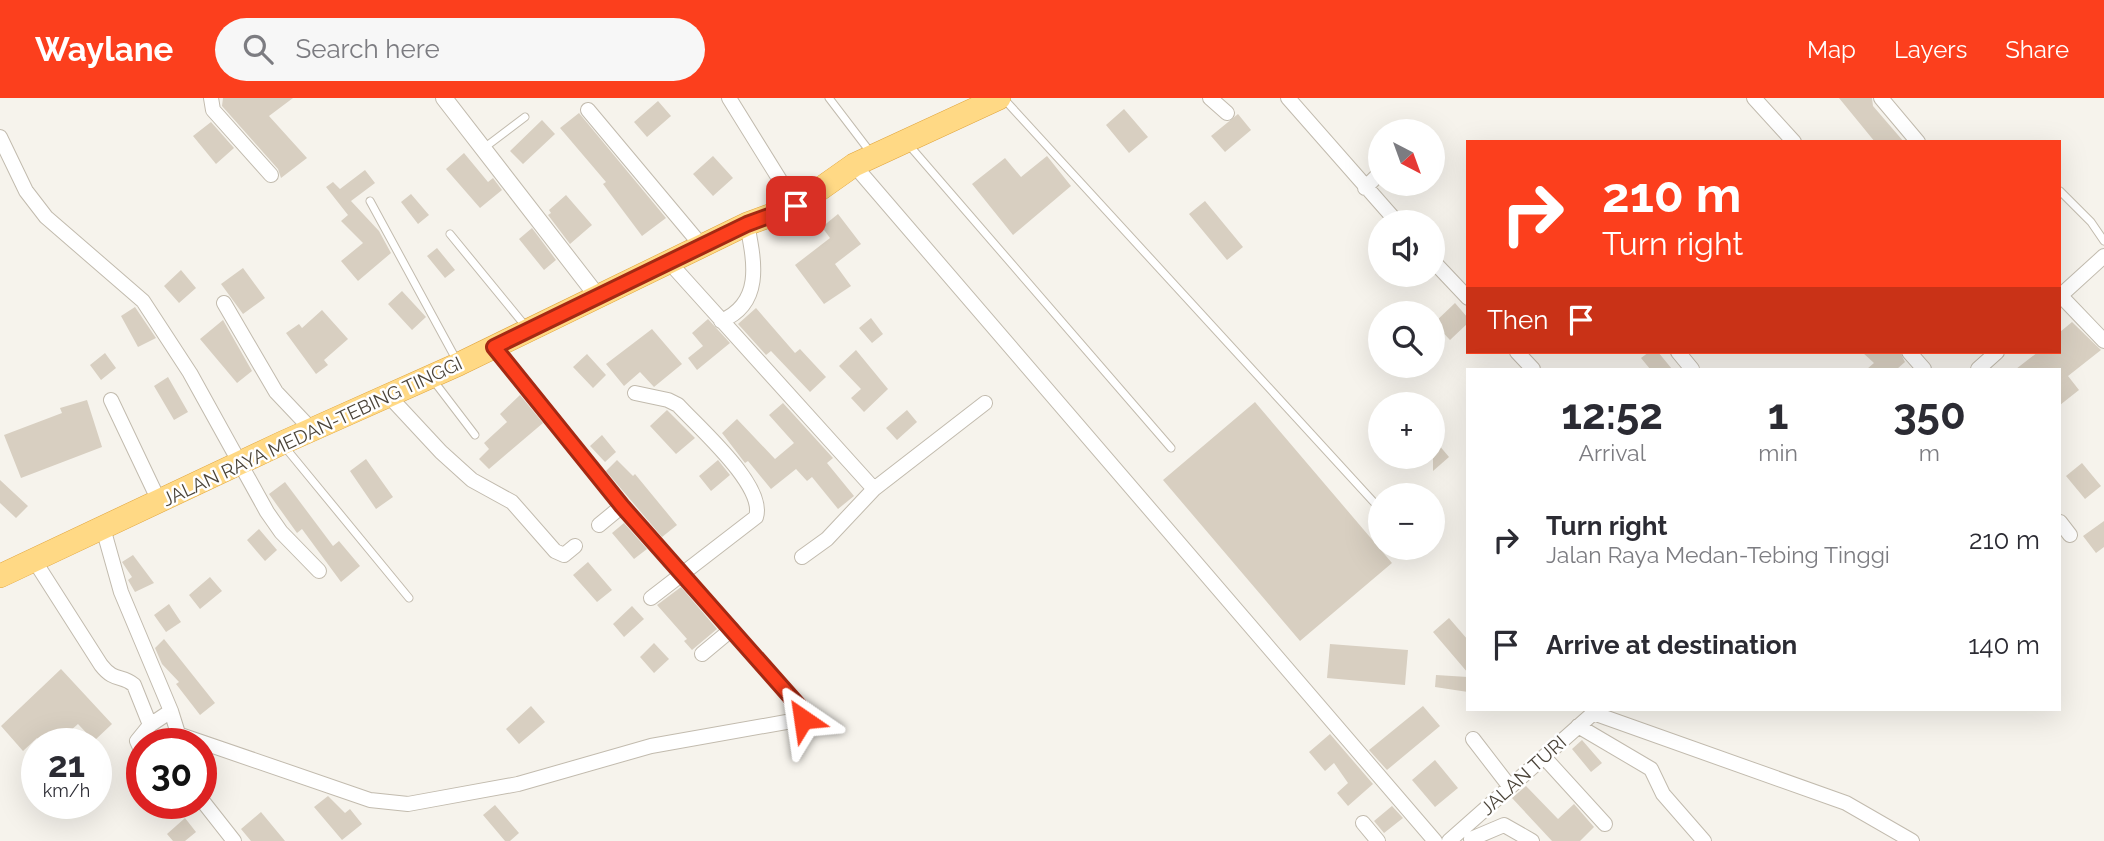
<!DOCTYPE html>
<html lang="en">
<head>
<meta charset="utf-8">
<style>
	:root { --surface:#fff; --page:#f7f7f7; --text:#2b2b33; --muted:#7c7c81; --accent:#fc3f1d }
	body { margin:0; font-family:Raleway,sans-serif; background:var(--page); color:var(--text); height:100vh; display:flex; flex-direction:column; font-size:26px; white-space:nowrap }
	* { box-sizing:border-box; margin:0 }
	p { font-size:23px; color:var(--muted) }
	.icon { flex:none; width:38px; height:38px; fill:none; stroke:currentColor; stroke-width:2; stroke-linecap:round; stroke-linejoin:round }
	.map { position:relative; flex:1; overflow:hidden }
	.side { position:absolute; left:1466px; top:270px; width:595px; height:343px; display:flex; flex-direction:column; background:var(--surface); border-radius:0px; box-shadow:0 7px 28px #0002 }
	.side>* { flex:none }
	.top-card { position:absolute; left:1466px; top:42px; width:595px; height:214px; border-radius:0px; box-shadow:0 7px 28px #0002; background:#fc3f1d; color:#fff; overflow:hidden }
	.needle { width:46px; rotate:139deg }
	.buttons { position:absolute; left:1368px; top:21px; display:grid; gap:14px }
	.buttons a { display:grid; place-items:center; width:77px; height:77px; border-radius:50%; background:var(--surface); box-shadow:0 7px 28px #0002; font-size:35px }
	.speed { position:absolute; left:21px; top:630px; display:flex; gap:14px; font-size:35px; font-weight:700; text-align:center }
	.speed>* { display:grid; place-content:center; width:91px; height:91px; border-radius:50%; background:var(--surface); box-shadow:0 7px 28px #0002; line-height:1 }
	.speed small { font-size:18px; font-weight:400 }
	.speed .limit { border:10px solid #d22; background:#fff; color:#111 }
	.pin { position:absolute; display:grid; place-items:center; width:60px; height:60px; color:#fff; margin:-30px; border-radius:14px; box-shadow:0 4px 10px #0006 }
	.me { position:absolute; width:77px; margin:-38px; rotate:328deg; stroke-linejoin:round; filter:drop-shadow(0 0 5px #0008) }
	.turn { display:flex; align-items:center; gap:24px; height:147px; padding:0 21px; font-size:32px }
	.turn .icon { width:91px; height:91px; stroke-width:2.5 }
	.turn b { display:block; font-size:49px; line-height:60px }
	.then { display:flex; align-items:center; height:66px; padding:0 21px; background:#0003; gap:14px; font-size:26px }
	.eta { display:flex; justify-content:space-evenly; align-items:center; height:119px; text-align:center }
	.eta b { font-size:42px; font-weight:700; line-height:49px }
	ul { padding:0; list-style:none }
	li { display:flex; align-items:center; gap:21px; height:105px; padding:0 21px }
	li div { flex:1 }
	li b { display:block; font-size:26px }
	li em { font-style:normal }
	header { display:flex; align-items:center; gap:42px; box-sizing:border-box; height:98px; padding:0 35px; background:var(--accent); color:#fff }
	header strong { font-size:33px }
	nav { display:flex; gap:38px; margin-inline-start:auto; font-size:24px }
	.search { width:490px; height:63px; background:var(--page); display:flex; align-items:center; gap:18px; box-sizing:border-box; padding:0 24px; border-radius:38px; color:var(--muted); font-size:26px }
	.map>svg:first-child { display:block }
</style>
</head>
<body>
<header>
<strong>Waylane</strong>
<div class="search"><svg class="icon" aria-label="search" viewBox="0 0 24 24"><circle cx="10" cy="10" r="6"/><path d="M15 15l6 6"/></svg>Search here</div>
<nav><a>Map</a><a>Layers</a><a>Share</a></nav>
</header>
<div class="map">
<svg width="2104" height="743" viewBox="0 0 2104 743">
	<rect width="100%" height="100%" fill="#f6f3ec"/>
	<!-- building -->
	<path fill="#d8cfc1" d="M223 0H293L269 18 307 60 281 80 278 71 222 8Z
		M1839 0H1872L1873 8 1904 44H1875Z
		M658 3 671 18 647 39 634 24Z
		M1124 11 1148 39 1129 55 1106 27Z
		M579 15 666 120 642 138 603 86 606 84 560 30Z
		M1238 16 1251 32 1225 54 1211 38Z
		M542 22 555 36 523 66 510 53Z
		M211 24 234 50 216 66 193 38Z
		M464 55 488 84 493 80 502 92 480 110 446 71Z
		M713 58 733 80 713 98 693 76Z
		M1047 58 1071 88 1013 137 972 86 1005 60 1021 79Z
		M365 72 375 85 351 103 379 133 391 155 358 183 341 163 363 145 341 123 348 117 326 89 333 84 340 91Z
		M411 96 429 117 418 126 401 104Z
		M566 97 592 127 570 146 548 117 551 115 549 112Z
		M1205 103 1243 149 1227 162 1189 116Z
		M838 116 861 146 835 166 851 188 824 206 795 167 830 140 822 129Z
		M532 130 556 162 544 172 519 141Z
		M437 150 455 172 445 180 427 158Z
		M243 170 265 200 243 216 221 186Z
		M181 172 196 190 179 205 164 188Z
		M402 193 426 219 412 232 388 206Z
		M1455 205 1468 220V225L1450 242 1434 225Z
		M135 209 156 240 138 249 121 218Z
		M756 210 795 255 800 251 826 279 810 294 771 253 766 257 738 226Z
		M322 212 348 241 324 262 328 267 316 276 286 235 299 226 302 230Z
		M871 220 883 236 872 245 859 230Z
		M708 221 730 245 697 272 688 260 703 248 692 235Z
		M223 222 252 273 237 285 200 241Z
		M2072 224 2101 252 2068 278 2079 292 2060 307V271H2016L2038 254H2060V234Z
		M652 231 682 266 654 289 640 274 624 288 606 266Z
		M856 252 888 291 864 314 851 300 861 291 839 268Z
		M1649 254H1658L1672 271H1650L1641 260Z
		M1862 254H1900L1905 264 1897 271H1867L1874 265Z
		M105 255 116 270 101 282 90 267Z
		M587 256 606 277 593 290 573 269Z
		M168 279 188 314 174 322 154 288Z
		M520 297 543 325 489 371 479 361 489 351 484 345 507 324 500 316Z
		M87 302 102 349 21 380 4 337 62 315 60 310Z
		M1255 304 1392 465 1300 543 1163 382Z
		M783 305 833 360 827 365 854 398 838 411 812 379 807 383 796 371 771 391 748 363 745 365 722 335 737 321 775 361 794 345 769 317Z
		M667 312 695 340 676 356 650 328Z
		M907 312 917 324 897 342 886 330Z
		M602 337 616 354 605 364 590 348Z
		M1433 340 1449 359 1433 373Z
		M366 361 393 399 376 411 350 373Z
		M617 362 633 378 635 376 677 427 662 439 606 373Z
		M718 362 730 377 711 393 699 378Z
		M2082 365 2101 388 2085 401 2066 378Z
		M0 382 28 408 16 420 0 405Z
		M285 384 333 448 339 443 360 468 341 484 302 431 297 435 269 396Z
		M2104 423V449L2096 455 2083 438Z
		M624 425 647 451 634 461 612 435Z
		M259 431 277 452 265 463 247 442Z
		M133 457 154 485 135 494 128 482 132 479 122 464Z
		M588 464 612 492 597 504 573 477Z
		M210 479 222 493 200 511 189 497Z
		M681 489 717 531 692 552 684 543 687 541 657 507Z
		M169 506 181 524 166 534 154 517Z
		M632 508 644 521 624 539 613 526Z
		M1449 520 1468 542V575L1433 534Z
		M164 541 215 605 200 617 176 586 179 584 162 566 155 550Z
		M654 545 669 561 654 575 640 559Z
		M1330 546 1408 552 1405 587 1327 580Z
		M61 571 112 626 94 643 78 626 55 646H43L37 640 23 653 1 628Z
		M1436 577 1468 579V594L1435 589Z
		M531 608 545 624 519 646 506 631Z
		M1423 608 1440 628 1387 672 1369 652Z
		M1330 636 1373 686 1348 708 1337 695 1348 685 1334 665 1325 673 1309 654Z
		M1582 642 1602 665 1591 674 1572 651Z
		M1435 662 1458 690 1435 709 1412 682Z
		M1526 688 1558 721 1574 706 1594 729 1580 743H1552L1512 700Z
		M328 698 345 715 350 711 362 726 342 742 314 709Z
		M495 707 519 735 510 743H505L483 717Z
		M1392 708 1403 720 1384 735 1374 723Z
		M261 714 285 743H251L241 731Z
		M185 720 196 734 185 743H173L167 736Z"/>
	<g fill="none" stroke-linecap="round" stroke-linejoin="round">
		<defs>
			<path id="service" d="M829 0 871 55
				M1004 1 1381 412
				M908 46 1171 350
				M484 50 525 19
				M2060 93 2091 124 2104 143
				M370 103 457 263
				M450 136 527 230
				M433 282 475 337
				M284 348 409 500
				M1415 450 1418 453"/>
			<path id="minor" d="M211 0 213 12 271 77
				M729 0 796 108
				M1210 0 1227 15
				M1288 0 1397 124
				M1754 0 1794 44
				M1881 0 1918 44
				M588 12 701 147
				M0 39 26 93 46 119 143 203 190 275 267 414 281 434 319 473
				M854 67 1435 743
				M1365 90 1381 74
				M1433 163 1468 200
				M669 164 874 391 827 441 802 459
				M2060 197 2104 243
				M2060 198 2104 158
				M224 205 276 294 312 332
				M721 223C764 205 754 162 747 126
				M1517 254 1533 271
				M1678 254 1692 271
				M1909 254 1924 271
				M1978 271 1997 254
				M635 295 668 302 678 307C699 330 766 388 756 419L651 500
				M387 296 441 354 472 382 512 404 555 453 564 457 575 448
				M111 302 159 403
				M874 391 985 305
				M2060 424 2070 437
				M599 427 622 408
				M103 430 121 494 171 613 181 645
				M34 462 101 567C115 585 122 576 134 587L150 627 171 613
				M702 556 732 531
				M1593 615 1846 705 1912 743
				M1578 628 1651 671 1663 696 1704 743
				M178 636 370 702 408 706 518 686 651 648 803 621 804 614 622 408 494 249
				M1473 641 1510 689
				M142 654 137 643 150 627
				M1544 659 1605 726
				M201 701 234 743
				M1363 725 1378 743
				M1471 741 1504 727 1532 743
				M1449 743 1598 611"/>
			<path id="tertiary" d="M444 0 598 199"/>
			<path id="trunk" d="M0 478 282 345 459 266 747 126 796 108 854 67 999 0"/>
		</defs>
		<!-- service casing -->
		<use href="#service" stroke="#c2bbae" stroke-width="9"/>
		<!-- minor casing -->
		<use href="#minor" stroke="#c2bbae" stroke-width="16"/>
		<!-- tertiary casing -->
		<use href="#tertiary" stroke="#c2bbae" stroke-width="18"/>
		<!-- trunk casing -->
		<use href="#trunk" stroke="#e0a43c" stroke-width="24"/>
		<!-- service -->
		<use href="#service" stroke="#fff" stroke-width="7"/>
		<!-- minor -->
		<use href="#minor" stroke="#fff" stroke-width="14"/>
		<!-- tertiary -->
		<use href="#tertiary" stroke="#fff" stroke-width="16"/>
		<!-- trunk -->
		<use href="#trunk" stroke="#ffd985" stroke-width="23"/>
	</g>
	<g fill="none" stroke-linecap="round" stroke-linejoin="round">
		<defs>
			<path id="route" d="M796 108 747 126 494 249 622 408 804 614 803 621"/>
		</defs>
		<!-- route casing -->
		<use href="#route" stroke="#a42913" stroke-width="18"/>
		<!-- route -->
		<use href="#route" stroke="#fc3f1d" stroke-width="12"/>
	</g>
	<g text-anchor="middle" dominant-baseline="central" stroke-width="5" stroke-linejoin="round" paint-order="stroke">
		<!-- street labels -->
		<g font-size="19" fill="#4b4439" stroke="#fff">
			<text transform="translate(312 333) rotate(-25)">JALAN RAYA MEDAN-TEBING TINGGI</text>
			<text transform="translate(1523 677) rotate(-42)">JALAN TURI</text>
		</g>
	</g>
</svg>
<div class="buttons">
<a><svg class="needle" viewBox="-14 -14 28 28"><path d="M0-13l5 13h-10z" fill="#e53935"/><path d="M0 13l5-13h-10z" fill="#7c7c81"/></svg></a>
<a><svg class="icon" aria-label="sound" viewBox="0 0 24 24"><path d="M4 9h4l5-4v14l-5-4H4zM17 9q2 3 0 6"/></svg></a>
<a><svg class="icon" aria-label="search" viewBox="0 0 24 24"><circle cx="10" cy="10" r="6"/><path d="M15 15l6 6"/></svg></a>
<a>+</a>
<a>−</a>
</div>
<div class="speed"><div>21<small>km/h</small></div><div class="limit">30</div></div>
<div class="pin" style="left:796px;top:108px;background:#d93025"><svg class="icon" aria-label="arrive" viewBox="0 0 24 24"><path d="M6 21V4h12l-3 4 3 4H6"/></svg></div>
<svg class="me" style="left:803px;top:621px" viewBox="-20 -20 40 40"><path d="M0-17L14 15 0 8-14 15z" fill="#fc3f1d" stroke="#fff" stroke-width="4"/></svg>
<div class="top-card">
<div class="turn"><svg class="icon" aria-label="right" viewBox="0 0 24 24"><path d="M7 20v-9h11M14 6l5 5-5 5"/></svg><div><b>210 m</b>Turn right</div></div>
<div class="then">Then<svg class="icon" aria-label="arrive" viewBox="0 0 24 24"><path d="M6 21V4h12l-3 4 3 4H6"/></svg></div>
</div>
<section class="side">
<div class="eta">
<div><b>12:52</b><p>Arrival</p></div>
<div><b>1</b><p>min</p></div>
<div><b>350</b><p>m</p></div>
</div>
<ul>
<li><svg class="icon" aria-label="right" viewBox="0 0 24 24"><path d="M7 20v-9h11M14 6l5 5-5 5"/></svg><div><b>Turn right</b><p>Jalan Raya Medan-Tebing Tinggi</p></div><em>210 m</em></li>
<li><svg class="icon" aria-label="arrive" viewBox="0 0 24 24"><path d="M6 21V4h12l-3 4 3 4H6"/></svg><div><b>Arrive at destination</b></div><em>140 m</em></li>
</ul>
</section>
</div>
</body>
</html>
